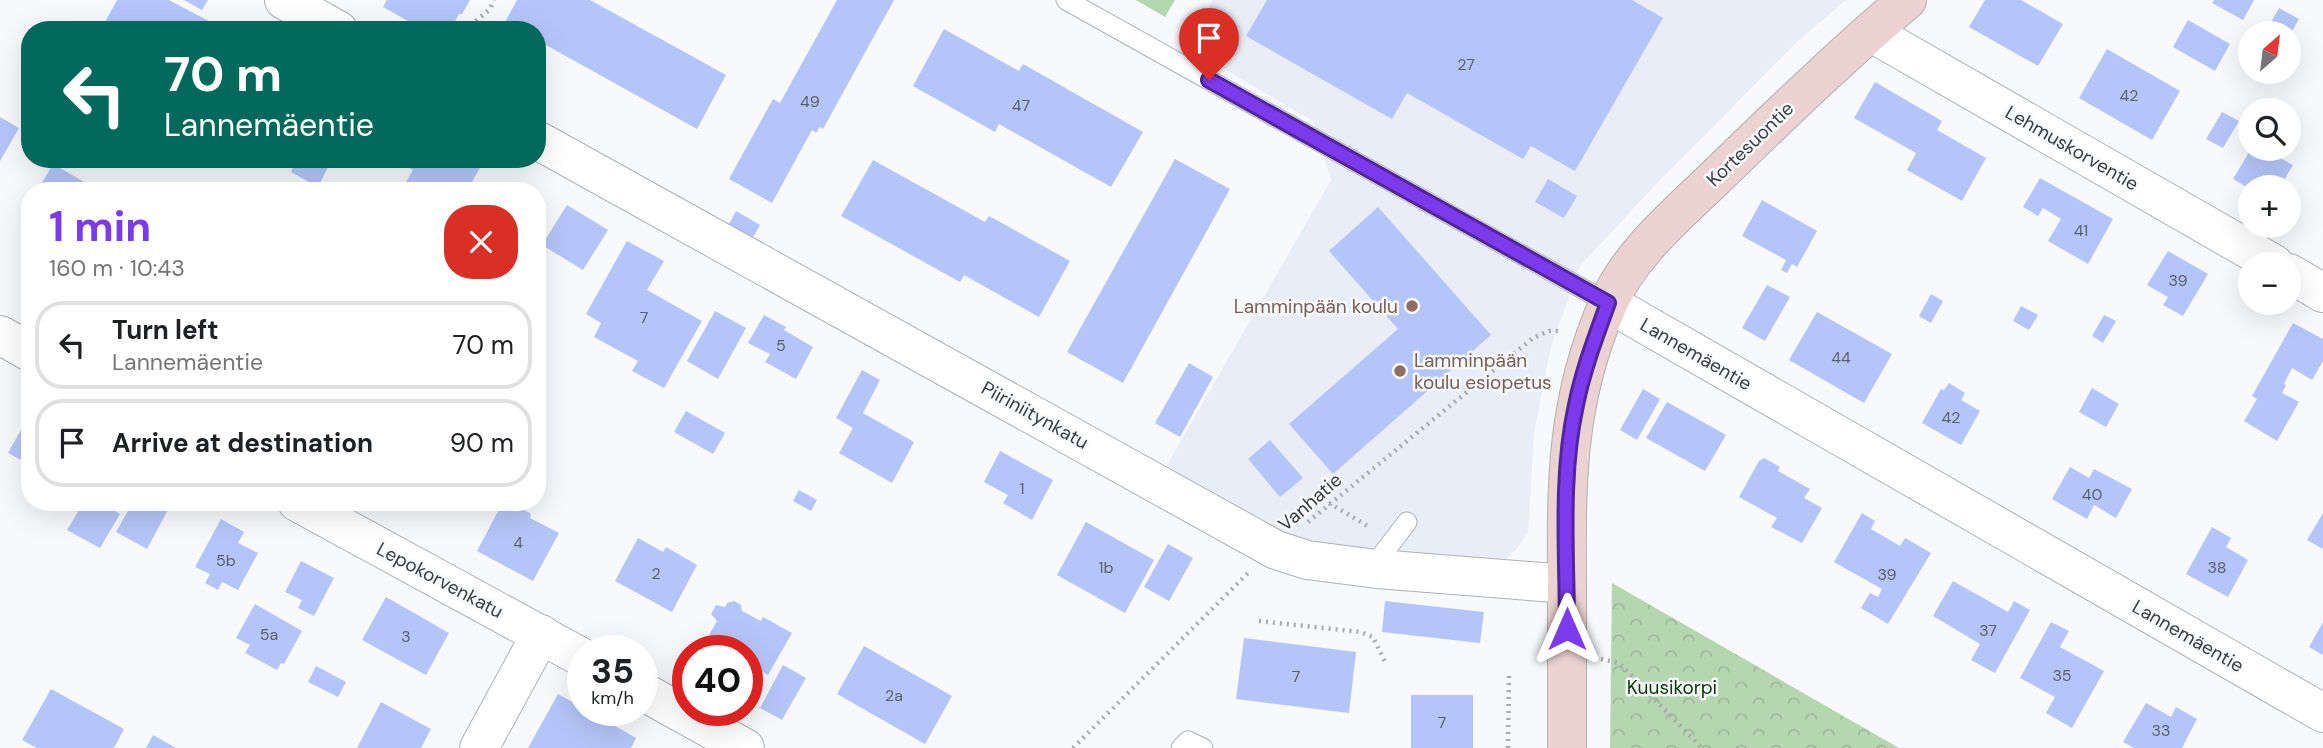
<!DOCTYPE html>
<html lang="en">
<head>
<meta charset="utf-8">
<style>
	:root { --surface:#fff; --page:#f2f2f2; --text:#202124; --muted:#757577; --line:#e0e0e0; --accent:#7c3aed }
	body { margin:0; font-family:"DM Sans",sans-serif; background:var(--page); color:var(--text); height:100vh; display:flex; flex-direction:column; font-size:26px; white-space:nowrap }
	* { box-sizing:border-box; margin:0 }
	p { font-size:23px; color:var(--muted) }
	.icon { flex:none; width:38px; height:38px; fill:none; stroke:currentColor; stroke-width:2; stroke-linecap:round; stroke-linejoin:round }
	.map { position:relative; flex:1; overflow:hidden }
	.side { position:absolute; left:21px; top:182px; width:525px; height:329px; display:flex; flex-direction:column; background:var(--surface); border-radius:28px; box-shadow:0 7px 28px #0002 }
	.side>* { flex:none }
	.banner { position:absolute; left:21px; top:21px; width:525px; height:147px; border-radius:28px; box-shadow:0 7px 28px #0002; background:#00695c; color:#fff; overflow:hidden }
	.needle { width:46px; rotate:28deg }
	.fabs { position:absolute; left:2238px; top:21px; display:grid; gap:14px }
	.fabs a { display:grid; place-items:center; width:63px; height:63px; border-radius:50%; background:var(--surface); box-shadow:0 7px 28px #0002; font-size:35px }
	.speed { position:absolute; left:567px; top:635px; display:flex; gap:14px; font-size:35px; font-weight:700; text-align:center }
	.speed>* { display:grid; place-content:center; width:91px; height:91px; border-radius:50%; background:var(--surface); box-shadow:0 7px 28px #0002; line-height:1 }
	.speed small { font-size:18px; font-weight:400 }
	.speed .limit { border:10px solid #d22; background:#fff; color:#111 }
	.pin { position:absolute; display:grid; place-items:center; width:60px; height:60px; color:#fff; margin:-72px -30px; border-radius:50% 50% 50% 0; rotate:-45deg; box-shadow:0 0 7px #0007 }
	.pin .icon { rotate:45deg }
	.me { position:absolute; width:77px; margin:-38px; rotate:0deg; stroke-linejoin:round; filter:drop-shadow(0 0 5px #0008) }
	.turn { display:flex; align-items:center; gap:24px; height:147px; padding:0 28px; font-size:32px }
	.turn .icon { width:91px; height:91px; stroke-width:2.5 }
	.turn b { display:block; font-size:49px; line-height:60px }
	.round { display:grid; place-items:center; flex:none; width:74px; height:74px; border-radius:28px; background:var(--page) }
	.summary { display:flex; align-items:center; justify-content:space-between; height:119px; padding:0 28px }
	h1 { font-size:42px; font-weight:700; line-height:52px; color:var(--accent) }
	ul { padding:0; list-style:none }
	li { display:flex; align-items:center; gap:21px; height:88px; margin:0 14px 10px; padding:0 14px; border:4px solid var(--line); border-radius:28px }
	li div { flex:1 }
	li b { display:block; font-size:26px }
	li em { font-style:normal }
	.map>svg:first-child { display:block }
</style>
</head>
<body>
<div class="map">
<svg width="2323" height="748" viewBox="0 0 2323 748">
	<defs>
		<pattern id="park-crowns" width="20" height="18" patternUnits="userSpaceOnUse" patternTransform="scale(1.75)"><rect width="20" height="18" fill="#b4d7af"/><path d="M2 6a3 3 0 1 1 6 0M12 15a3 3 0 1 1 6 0" fill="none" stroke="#9cb998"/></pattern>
	</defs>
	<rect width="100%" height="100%" fill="#f7f9fd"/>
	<!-- built -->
	<path fill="#e9edf8" d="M1213 0H1846L1796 43 1658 182 1580 266 1551 346 1534 433 1528 532 1517 549 1505 560 1483 561 1416 552 1342 549 1271 533 1164 470 1331 180 1313 121 1187 47Z"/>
	<!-- green -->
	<path fill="#b4d7af" d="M1136 0H1175L1165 17Z"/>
	<!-- park -->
	<path fill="url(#park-crowns)" d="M1612 583 1899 748H1610Z"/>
	<!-- building -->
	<path fill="#b4c6f9" d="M117 0H169L218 26 216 30H120L105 22Z
		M184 0H208L202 10Z
		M387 0H470L462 14H459L450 30H424L383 7Z
		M517 0H590L726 75 697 129 537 40V30H518L505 22Z
		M837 0H894L823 129 820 127 816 133 812 130 772 203 729 179 773 99 780 103Z
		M1267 0H1632L1663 18 1575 171 1531 146 1523 159 1407 93 1392 119 1246 36Z
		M1985 0H2021L2063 24 2038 66 1969 27Z
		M2214 0H2254L2243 20 2212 3Z
		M2279 8 2299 19 2291 33H2265Z
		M2188 20 2230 44 2215 71 2173 47Z
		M944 29 1019 71 1023 64 1143 132 1111 187 999 124 995 132 913 86Z
		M2107 49 2180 91 2152 140 2079 98Z
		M1875 82 1942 121 1937 130 1986 158 1962 201 1907 170 1916 153 1854 118Z
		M2222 112 2239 121 2223 148 2206 139Z
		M0 117 19 128 0 161Z
		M2251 149H2274L2271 153 2293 165 2280 187H2250V189L2233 179Z
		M297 159H332L318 187 291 172Z
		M393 159H479L483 162 467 191H401L413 170Z
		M1175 159 1230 189 1123 383 1067 352Z
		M873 160 985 222 989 216 1070 261 1039 317 964 275 960 282 841 216Z
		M53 164 100 191H37Z
		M2040 178 2113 219 2088 264 2048 241 2061 219 2043 208 2038 216 2023 207Z
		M1548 179 1577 196 1564 218 1535 202Z
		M1762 200 1817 231 1797 267 1792 264 1787 273 1781 270 1786 260 1742 236Z
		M567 205 608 230 583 270 542 245Z
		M1378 207 1491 335 1333 474 1289 424 1398 329 1329 251Z
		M736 211 760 225 752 239 728 226Z
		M627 241 664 261 647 290 702 321 664 388 632 371 638 361 594 337 601 323 586 314Z
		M2168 251 2208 274 2183 316 2163 305 2168 297 2147 285Z
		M1767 285 1790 297 1765 341 1742 328Z
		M1931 294 1943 301 1931 323 1919 316Z
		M2021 306 2038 315 2029 330 2013 321Z
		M715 311 746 328 718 379 687 361Z
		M1817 312 1892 354 1864 403 1789 360Z
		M764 315 786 327 784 330 813 347 796 379 765 362 770 354 748 343Z
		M2104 315 2116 321 2103 343 2092 336Z
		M2293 323 2323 339V361L2312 380 2292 368 2284 384 2286 385 2282 393 2299 402 2277 441 2244 421 2257 399 2252 396Z
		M1189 363 1213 377 1180 437 1155 423Z
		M862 370 880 380 863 413 914 442 892 483 839 453 853 428 836 418Z
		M1949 383 1965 393 1961 400 1980 411 1961 445 1922 423 1941 389 1944 390Z
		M2092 388 2119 404 2106 427 2079 412Z
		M1643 389 1660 399 1637 440 1620 430Z
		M1667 402 1726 435 1705 471 1646 438Z
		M686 411 725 433 713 454 674 432Z
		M30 414V453L25 462 8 453Z
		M1270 440 1303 478 1280 497 1248 459Z
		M1000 451 1053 480 1032 520 1003 503 1008 495 984 482Z
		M1764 458 1780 467 1778 471 1810 489 1804 498 1822 508 1802 543 1771 527 1777 518 1739 497 1759 461Z
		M2070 467 2089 478 2094 469 2132 489 2116 518 2094 505 2087 519 2052 499Z
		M799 490 817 500 811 511 793 501Z
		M84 502H100L120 514 100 548 67 530Z
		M133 502H172L147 549 116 532Z
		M503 502H510L531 514 530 518 559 533 533 581 477 551Z
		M1862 513 1875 521 1871 529 1900 546 1905 538 1931 553 1888 624 1861 608 1870 593 1878 597 1882 589 1834 562Z
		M2323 513V549L2307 540Z
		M221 519 244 532 238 543 258 553 238 590 222 582 218 590 205 583 210 574 195 567Z
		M1086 522 1154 560 1125 613 1057 575Z
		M2212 527 2231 538 2226 547 2248 560 2228 597 2186 574Z
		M638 538 663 552 666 547 697 565 672 612 615 581Z
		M1168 544 1193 558 1169 601 1144 587Z
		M301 561 334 578 314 616 298 608 302 600 285 592Z
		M1953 581 2008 612 2014 601 2030 610 1995 673 1971 660 1980 644 1933 616Z
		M386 597 449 633 426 675 362 640Z
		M734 601 741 605 742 611 761 621 763 617 792 633 768 675 749 664 752 658 747 655V651H739L709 635 717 621 711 614 716 605 725 607 727 603Z
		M1385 601 1484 612 1480 643 1382 632Z
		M255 604 302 631 284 664 281 663 277 670 245 653 250 645 236 638Z
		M2051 622 2069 631 2060 647 2104 671 2072 728 2046 713 2055 697 2020 678Z
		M2323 622V655L2309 647Z
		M1244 638 1356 652 1349 713 1236 699Z
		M864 646 952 696 925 744 837 694Z
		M783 665 806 678 782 720 760 708Z
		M316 666 346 682 338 697 308 682Z
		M51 689 124 729 114 748H37L22 740Z
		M558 694 583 708V710H587L636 738 631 748H528Z
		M1411 695H1473V748H1411Z
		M381 702 431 729 421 748H357Z
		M2146 703 2171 717 2176 707 2197 719 2182 748H2134L2123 742Z
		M153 735 176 748H146Z"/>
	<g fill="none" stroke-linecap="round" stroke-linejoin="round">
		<defs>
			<path id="lane" d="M1066 0 1608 303
				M1377 569 1382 555 1407 522
				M1181 748 1188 741 1203 748"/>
			<path id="street" d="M284 0 338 30
				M1870 32 2274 264
				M537 140 1276 550 1307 560 1377 569 1567 584
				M2289 273 2323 293
				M1608 303 2323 713
				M0 335 30 352
				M297 502 583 658
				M642 691 745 748
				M479 748 541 634"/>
			<path id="secondary" d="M1567 748C1567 693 1567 639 1567 584 1566 482 1566 400 1608 304 1630 253 1678 214 1717 176 1779 116 1841 56 1907 0"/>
		</defs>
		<!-- lane casing -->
		<use href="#lane" stroke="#afb0b3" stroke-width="21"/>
		<!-- street casing -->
		<use href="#street" stroke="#afb0b3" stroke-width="40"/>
		<!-- secondary casing -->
		<use href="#secondary" stroke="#afb0b3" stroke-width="40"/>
		<!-- path -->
		<path stroke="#a8aaac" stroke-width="4.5" stroke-dasharray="2 5" stroke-linecap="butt" d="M465 30 490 9 494 0
			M1329 503 1371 528
			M1308 522 1533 338 1549 331H1561
			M1259 621 1360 632 1373 637 1385 662
			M1601 659 1619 663 1702 748
			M1073 748 1248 573
			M1508 748 1509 671"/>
		<!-- lane -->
		<use href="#lane" stroke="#fff" stroke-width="19"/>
		<!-- street -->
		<use href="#street" stroke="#fff" stroke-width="38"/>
		<!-- secondary -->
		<use href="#secondary" stroke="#ecd3d1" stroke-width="38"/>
	</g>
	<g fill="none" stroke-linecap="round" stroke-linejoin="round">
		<defs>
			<path id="route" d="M1209 80 1608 303C1596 336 1583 370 1576 405 1560 477 1567 555 1567 629"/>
		</defs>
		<!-- route casing -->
		<use href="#route" stroke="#51269a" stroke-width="18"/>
		<!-- route -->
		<use href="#route" stroke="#7c3aed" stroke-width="12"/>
	</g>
	<!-- markers -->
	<g fill="#8d6e63" stroke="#f7f9fd" stroke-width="2.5">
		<circle cx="1412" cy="306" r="7"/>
		<circle cx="1400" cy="371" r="7"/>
	</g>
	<g text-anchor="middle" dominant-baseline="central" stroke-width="5" stroke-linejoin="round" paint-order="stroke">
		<!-- number labels -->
		<g font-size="16" fill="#5a5f6d">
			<text x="1466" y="64">27</text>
			<text x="2129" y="95">42</text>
			<text x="810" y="101">49</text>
			<text x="1021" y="105">47</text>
			<text x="2081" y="230">41</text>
			<text x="2178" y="280">39</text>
			<text x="644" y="317">7</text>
			<text x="781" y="345">5</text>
			<text x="1841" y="357">44</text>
			<text x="1951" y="417">42</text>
			<text x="1022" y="488">1</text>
			<text x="2092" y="494">40</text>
			<text x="518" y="542">4</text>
			<text x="226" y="560">5b</text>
			<text x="1106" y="567">1b</text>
			<text x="2217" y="567">38</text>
			<text x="656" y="573">2</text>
			<text x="1887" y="574">39</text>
			<text x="1988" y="630">37</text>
			<text x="269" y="634">5a</text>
			<text x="406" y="636">3</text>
			<text x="2062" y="675">35</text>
			<text x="1296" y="676">7</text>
			<text x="894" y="695">2a</text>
			<text x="1442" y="722">7</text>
			<text x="2161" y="730">33</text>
		</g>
		<!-- street labels -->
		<g font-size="19" fill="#3c3d3e" stroke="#f7f9fd">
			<text transform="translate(1750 144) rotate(-44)">Kortesuontie</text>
			<text transform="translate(2072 148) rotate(30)">Lehmuskorventie</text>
			<text transform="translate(1696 354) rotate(30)">Lannemäentie</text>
			<text transform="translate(1035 415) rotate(29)">Piiriniitynkatu</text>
			<text transform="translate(1310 502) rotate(-41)">Vanhatie</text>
			<text transform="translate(440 580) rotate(28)">Lepokorvenkatu</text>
			<text transform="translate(2188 636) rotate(30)">Lannemäentie</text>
		</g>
		<!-- education labels -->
		<g font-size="19" fill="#785e54" stroke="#f7f9fd" text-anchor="end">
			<text x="1398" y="306">Lamminpään koulu</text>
			<text x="1414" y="360" text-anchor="start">Lamminpään<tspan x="1414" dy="22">koulu esiopetus</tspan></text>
		</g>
		<!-- park labels -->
		<g font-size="19" fill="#053a02" stroke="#f7f9fd">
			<text x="1672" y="687">Kuusikorpi</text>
		</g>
	</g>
</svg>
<div class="fabs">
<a><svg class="needle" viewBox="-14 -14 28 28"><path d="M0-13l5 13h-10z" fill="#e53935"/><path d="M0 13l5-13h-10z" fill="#757577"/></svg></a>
<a><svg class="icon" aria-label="search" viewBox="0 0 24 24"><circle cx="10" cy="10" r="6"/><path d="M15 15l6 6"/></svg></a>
<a>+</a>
<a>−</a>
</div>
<div class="speed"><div>35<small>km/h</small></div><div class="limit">40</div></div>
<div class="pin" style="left:1209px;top:80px;background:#d93025"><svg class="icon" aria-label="arrive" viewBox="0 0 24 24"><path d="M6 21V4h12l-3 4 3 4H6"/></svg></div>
<svg class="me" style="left:1567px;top:629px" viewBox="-20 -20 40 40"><path d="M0-17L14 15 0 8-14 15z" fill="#7c3aed" stroke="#fff" stroke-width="4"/></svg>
<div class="banner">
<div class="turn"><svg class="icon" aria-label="left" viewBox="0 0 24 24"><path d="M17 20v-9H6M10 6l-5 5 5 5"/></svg><div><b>70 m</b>Lannemäentie</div></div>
</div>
<section class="side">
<div class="summary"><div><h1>1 min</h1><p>160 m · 10:43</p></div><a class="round" style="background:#d93025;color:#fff"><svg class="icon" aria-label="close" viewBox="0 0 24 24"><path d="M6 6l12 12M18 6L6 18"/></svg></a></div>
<ul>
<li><svg class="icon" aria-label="left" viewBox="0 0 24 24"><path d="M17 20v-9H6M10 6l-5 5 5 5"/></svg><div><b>Turn left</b><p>Lannemäentie</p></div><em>70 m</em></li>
<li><svg class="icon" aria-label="arrive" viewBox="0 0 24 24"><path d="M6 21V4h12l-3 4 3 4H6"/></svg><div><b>Arrive at destination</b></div><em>90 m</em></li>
</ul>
</section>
</div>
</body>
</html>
